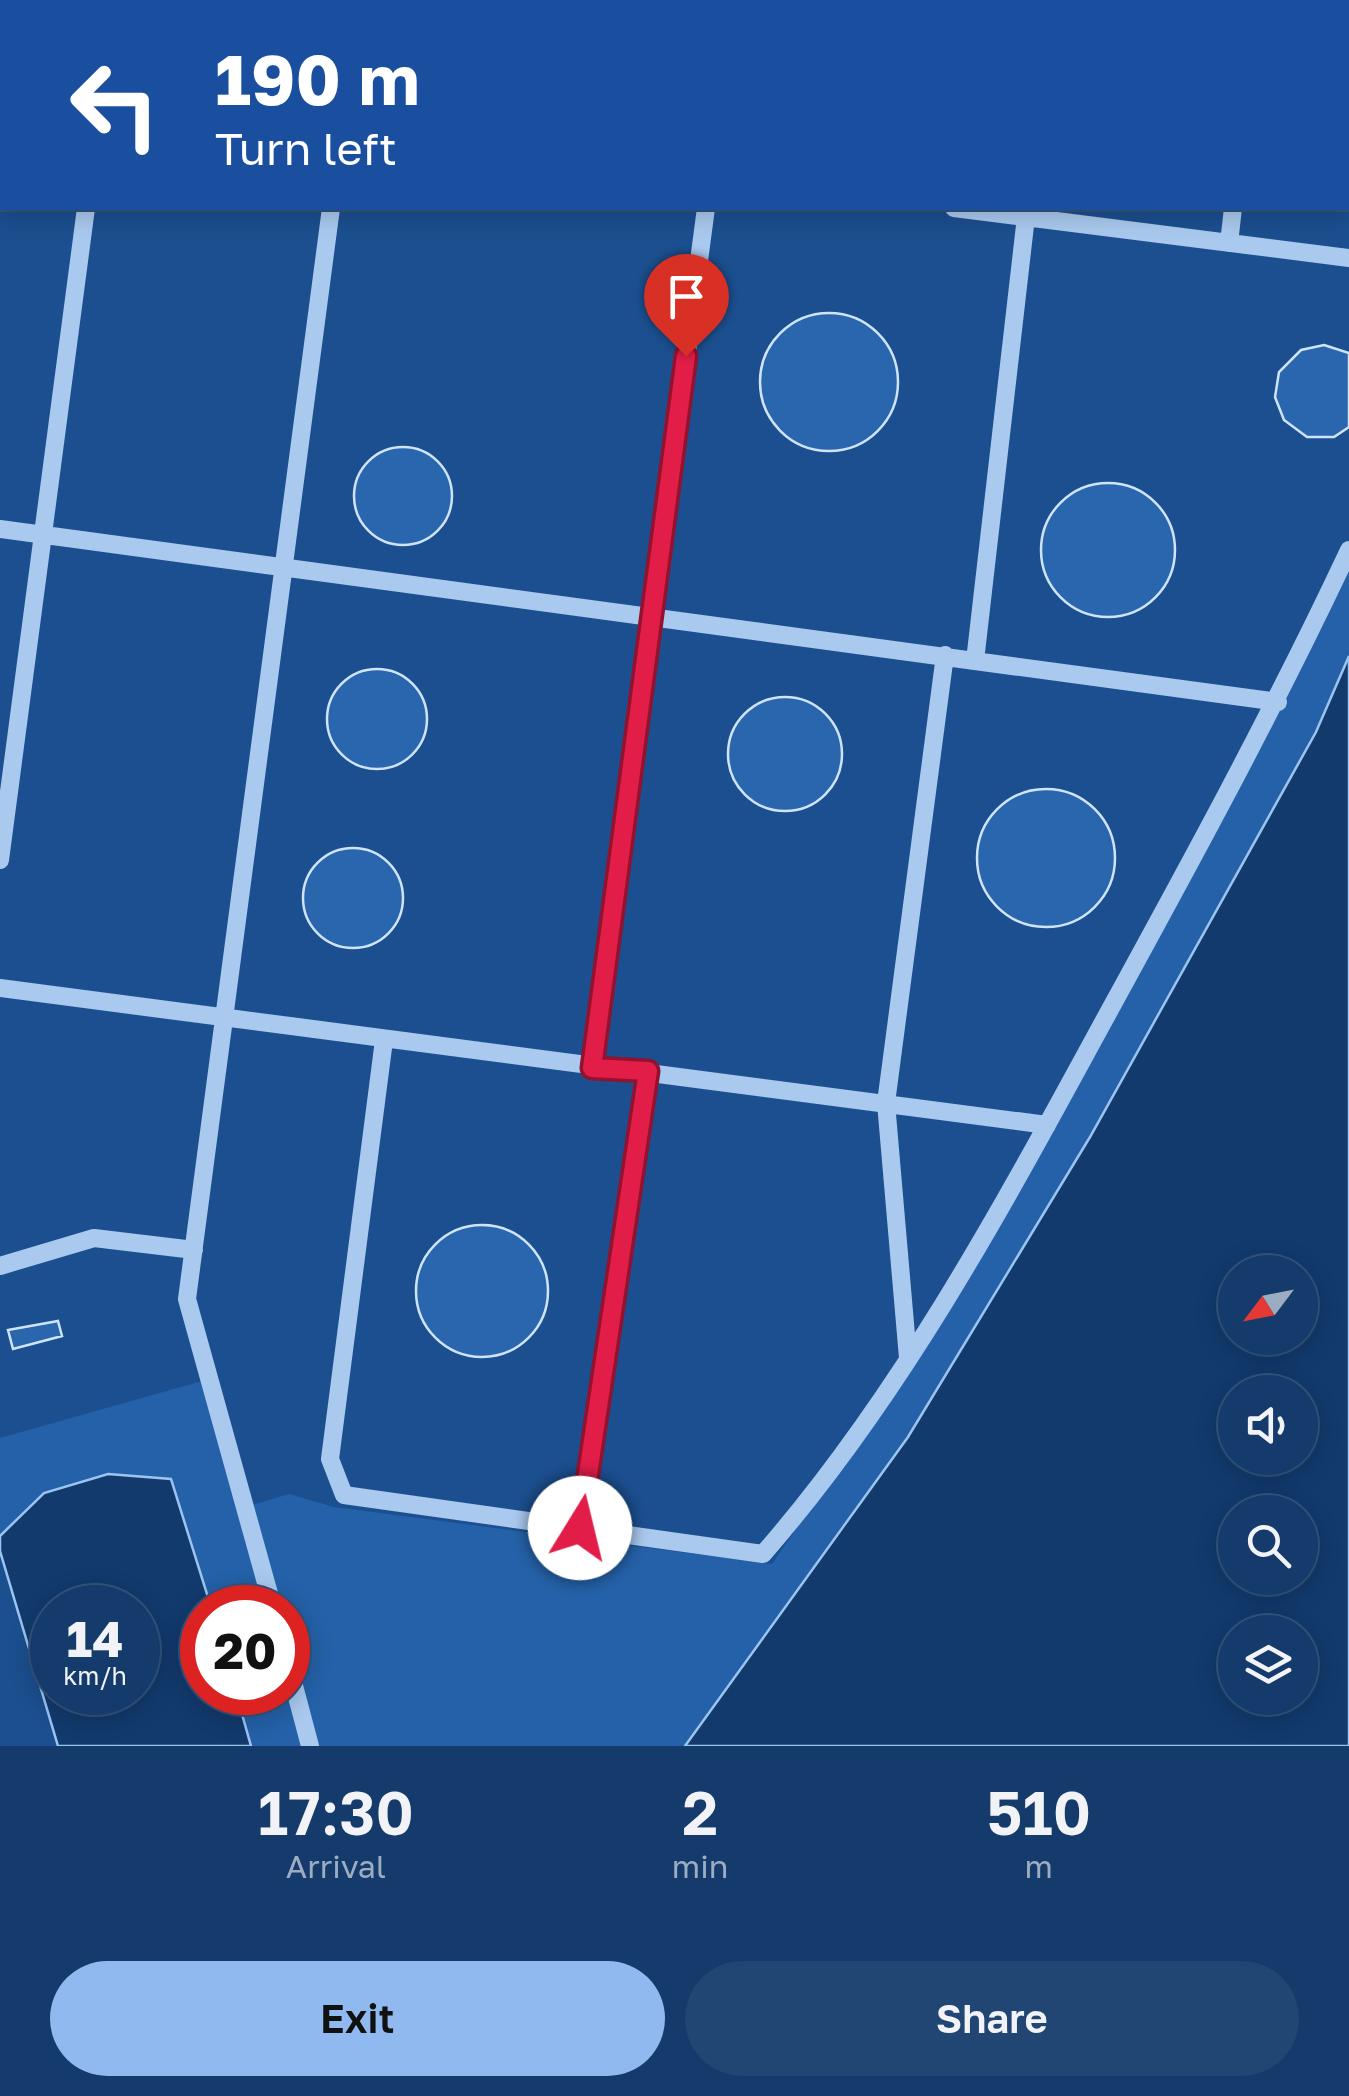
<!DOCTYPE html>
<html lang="en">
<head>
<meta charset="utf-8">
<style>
	:root { --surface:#143b6b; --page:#214673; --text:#f1f3f6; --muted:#9dadc1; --line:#33557e; --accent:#90b9f0 }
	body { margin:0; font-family:"Golos Text",sans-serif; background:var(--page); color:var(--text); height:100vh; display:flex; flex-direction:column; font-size:38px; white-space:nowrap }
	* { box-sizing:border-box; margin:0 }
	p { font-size:32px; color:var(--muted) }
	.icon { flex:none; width:55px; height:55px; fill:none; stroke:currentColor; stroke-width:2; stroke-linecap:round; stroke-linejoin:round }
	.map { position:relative; height:1746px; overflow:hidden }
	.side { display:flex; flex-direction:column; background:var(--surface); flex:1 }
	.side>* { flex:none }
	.guide { position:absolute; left:0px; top:0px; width:1350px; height:210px; box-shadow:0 5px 25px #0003,0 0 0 2px var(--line); background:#1a4fa0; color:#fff; overflow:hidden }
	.needle { width:65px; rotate:238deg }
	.fabs { position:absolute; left:1218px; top:1255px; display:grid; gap:20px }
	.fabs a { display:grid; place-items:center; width:100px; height:100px; border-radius:50%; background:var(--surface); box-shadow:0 5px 25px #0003,0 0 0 2px var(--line); font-size:50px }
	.speed { position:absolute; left:30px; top:1585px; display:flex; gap:20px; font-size:50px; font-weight:700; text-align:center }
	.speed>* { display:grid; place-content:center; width:130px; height:130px; border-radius:50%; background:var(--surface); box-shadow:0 5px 25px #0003,0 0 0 2px var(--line); line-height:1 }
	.speed small { font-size:25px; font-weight:400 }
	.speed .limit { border:15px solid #d22; background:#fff; color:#111 }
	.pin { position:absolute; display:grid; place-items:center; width:85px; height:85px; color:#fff; margin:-102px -42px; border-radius:50% 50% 50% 0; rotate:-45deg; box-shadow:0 0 10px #0007 }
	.pin .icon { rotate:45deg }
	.me { position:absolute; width:110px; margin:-55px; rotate:9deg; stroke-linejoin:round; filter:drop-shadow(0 0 8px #0008) }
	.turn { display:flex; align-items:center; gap:35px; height:210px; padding:0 50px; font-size:45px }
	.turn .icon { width:130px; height:130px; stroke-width:2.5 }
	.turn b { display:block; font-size:70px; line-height:85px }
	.eta { display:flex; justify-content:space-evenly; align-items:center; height:170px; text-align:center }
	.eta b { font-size:60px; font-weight:600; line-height:70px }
	.cta { display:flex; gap:20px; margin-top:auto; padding:20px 50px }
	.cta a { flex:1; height:115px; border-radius:60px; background:var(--accent); color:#111; font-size:40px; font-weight:600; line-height:115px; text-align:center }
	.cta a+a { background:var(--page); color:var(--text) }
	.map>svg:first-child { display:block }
</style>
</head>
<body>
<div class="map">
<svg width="1349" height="1746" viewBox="0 0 1349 1746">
	<rect width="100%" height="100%" fill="#1b4f8f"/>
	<!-- green -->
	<path fill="#2461a8" d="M1349 566V656L1316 732 1090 1137 908 1437 685 1746H251L236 1693 288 1692V1608L211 1607 189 1532 108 1474 44 1493 0 1536V1438L202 1381 239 1509 289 1494 334 1507 772 1564 931 1334Z"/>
	<!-- water -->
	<path fill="#123a6d" stroke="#9cc4f0" stroke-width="2.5" fill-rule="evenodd" d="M1349 656V1746H685L908 1437 1090 1137 1316 732ZM1235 1272H1300V1338H1235ZM1235 1392H1300V1458H1235ZM1235 1512H1300V1578H1235ZM1235 1632H1300V1698H1235Z
		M108 1474 171 1479 211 1607 202 1608V1692L236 1693 251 1746H58L0 1551V1536L44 1493ZM52 1608H138V1692H52Z"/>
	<!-- building -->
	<path fill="#2a66ad" stroke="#cfe3fa" stroke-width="2.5" d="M760 382a69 69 0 1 1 138 0a69 69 0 1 1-138 0Z
		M1324 345 1349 353V427L1334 437H1307L1284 420 1275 397 1279 372 1301 350Z
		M354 496a49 49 0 1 1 98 0a49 49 0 1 1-98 0Z
		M1041 550a67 67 0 1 1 134 0a67 67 0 1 1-134 0Z
		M327 719a50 50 0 1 1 100 0a50 50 0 1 1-100 0Z
		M728 754a57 57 0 1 1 114 0a57 57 0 1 1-114 0Z
		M977 858a69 69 0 1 1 138 0a69 69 0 1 1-138 0Z
		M303 898a50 50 0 1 1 100 0a50 50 0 1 1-100 0Z
		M416 1291a66 66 0 1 1 132 0a66 66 0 1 1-132 0Z
		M58 1321 62 1336 13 1349 8 1330Z"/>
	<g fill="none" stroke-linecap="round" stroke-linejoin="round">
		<!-- minor -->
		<path stroke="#a9c9ee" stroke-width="18" d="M112 2 113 0
			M358 2V0
			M558 2 559 0
			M666 2V0
			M732 2 733 0
			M1058 2 1059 0
			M1259 2V0
			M0 83H2
			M954 208 1349 258
			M1229 243 1233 208
			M0 529 1278 702
			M975 661 1027 208
			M0 860 86 208
			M0 988 1047 1125
			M384 1040 330 1459 344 1495 763 1554C900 1397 1002 1208 1101 1026 1187 869 1273 712 1349 550
			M592 1068 706 208
			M0 1266 94 1238 194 1250
			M908 1358 886 1103 945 655
			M580 1528 648 1071
			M273 1608 187 1299 331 208
			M288 1663 310 1746"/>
	</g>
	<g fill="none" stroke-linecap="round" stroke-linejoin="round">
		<defs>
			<path id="route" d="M580 1528 648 1071 592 1068 686 356"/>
		</defs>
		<!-- route casing -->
		<use href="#route" stroke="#92132f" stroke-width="25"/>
		<!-- route -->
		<use href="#route" stroke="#e11d48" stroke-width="18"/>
	</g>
</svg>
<div class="fabs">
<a><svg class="needle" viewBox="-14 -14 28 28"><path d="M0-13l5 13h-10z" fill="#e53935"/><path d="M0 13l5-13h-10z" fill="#9dadc1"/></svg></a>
<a><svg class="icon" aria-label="sound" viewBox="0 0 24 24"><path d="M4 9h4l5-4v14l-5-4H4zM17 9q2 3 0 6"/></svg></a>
<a><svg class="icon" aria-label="search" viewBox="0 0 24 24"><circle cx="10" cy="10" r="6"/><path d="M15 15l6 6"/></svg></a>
<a><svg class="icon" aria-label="layers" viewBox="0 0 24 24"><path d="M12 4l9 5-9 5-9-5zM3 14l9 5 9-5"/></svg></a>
</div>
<div class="speed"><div>14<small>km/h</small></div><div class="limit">20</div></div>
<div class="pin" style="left:686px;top:356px;background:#d93025"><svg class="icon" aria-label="arrive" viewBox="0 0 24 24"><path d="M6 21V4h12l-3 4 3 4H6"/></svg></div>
<svg class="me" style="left:580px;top:1528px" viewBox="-20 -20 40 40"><circle r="19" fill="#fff"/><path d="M0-13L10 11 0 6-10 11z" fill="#e11d48"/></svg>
<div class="guide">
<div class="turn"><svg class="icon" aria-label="left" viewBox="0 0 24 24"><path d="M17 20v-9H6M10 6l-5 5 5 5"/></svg><div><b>190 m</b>Turn left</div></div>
</div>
</div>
<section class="side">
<div class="eta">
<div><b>17:30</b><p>Arrival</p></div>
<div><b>2</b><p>min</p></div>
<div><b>510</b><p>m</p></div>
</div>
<div class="cta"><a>Exit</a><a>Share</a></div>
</section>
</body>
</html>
